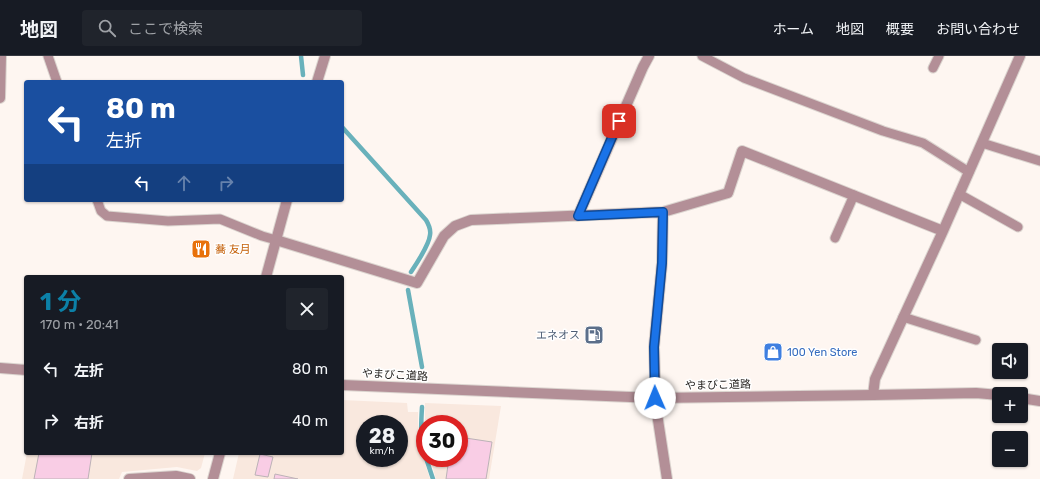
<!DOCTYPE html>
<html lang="ja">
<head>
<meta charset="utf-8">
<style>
	:root { --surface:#171b24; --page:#20242c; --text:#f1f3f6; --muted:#9ea1a6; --line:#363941; --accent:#0c80a7 }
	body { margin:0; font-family:Rubik,"Noto Sans JP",sans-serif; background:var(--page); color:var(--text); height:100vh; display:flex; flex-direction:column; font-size:15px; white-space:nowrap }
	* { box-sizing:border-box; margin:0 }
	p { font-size:13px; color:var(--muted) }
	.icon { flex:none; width:22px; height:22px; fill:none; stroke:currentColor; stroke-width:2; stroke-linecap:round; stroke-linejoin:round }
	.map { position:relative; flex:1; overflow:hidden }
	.side { position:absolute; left:24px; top:219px; width:320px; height:180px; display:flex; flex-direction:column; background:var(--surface); border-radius:4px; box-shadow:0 1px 3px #0004 }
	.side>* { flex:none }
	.banner { position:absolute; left:24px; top:24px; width:320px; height:122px; border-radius:4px; box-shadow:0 1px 3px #0004; background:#1a4fa0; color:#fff; overflow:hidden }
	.buttons { position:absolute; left:992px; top:287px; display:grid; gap:8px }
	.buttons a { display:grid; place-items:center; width:36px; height:36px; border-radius:4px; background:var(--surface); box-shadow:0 1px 3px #0004; font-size:20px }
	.speed { position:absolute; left:356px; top:359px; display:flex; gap:8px; font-size:20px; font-weight:700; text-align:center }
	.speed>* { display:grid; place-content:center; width:52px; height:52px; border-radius:50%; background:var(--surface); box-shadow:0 1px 3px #0004; line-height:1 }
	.speed small { font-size:10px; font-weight:400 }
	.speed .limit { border:6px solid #d22; background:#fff; color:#111 }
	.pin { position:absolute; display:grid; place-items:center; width:34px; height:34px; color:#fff; margin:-17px; border-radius:8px; box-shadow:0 2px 6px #0006 }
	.me { position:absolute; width:44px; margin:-22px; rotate:359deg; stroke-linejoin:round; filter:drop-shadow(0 0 3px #0008) }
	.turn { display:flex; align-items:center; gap:14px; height:84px; padding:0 16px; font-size:18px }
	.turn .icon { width:52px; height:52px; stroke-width:2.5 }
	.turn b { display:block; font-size:28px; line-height:34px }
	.lanes { display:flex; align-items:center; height:38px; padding:0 16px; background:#0003; justify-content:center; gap:20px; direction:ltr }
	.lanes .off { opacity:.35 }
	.round { display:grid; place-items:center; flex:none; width:42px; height:42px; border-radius:4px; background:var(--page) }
	.head { display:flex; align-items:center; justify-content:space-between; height:68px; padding:0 16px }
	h1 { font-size:24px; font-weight:700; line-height:30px; color:var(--accent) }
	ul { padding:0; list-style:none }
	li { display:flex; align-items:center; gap:12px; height:52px; padding:0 16px }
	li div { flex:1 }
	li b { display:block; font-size:15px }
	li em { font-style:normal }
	header { display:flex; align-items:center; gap:24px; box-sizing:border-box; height:56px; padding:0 20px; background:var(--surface); border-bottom:1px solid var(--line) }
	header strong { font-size:19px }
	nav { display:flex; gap:22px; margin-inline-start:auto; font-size:14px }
	.search { width:280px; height:36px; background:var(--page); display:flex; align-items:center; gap:10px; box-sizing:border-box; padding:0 14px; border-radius:4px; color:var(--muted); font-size:15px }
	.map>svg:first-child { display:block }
</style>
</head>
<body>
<header>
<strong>地図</strong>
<div class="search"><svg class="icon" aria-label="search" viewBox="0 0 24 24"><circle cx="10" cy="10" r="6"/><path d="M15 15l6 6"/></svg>ここで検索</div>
<nav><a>ホーム</a><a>地図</a><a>概要</a><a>お問い合わせ</a></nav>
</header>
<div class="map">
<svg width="1040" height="423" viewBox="0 0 1040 423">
	<rect width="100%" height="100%" fill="#fef6f1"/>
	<!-- built -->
	<path fill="#f9e8de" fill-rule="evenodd" d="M342 344 407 347 408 356H418V385L430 423H233L239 397H342ZM365 368H399V402H365Z
		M425 347 501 350 489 423H436L430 402H459V368H425V383Z
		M27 397H205L201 412 197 415 177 411 122 416 119 423H22Z"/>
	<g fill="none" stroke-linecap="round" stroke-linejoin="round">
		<!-- stream -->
		<path stroke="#69b1bb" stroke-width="4.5" d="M301 0 303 19
			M342 71 426 164C429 169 431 174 430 179 429 189 417 207 411 216
			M408 234 422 311
			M422 351C421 368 420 384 425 400
			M426 402 433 423"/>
	</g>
	<!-- building -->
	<path fill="#f9cde5" stroke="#bcb2b7" d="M459 381 492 386 486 423H446L449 402H459Z
		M39 397H92L88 423H34Z
		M260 398 273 401 268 421 255 419Z
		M275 418 298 423H274Z"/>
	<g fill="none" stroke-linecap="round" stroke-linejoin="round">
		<defs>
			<path id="service" d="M48 0 57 26
				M702 0 744 22 883 75 923 87 969 116
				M933 12 939 0
				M982 87 1040 105
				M959 138 1018 171
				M97 144 101 155 107 160 168 165 220 163 262 180 276 184
				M835 182 854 139
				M903 261 976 284"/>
			<path id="minor" d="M0 42 1 0
				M663 156 662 207 654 291 656 351 667 423
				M578 160 643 11 649 0
				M276 184 417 227 444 180 455 170 471 164 663 156 728 137 742 95 943 175
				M873 339 875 323 943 175 1020 0
				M129 423 176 420 190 423"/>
			<path id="tertiary" d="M317 26 325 0
				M266 221 287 144
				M0 312 26 314
				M342 329 655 342 873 339 976 337 999 339
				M1021 342 1040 345
				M213 423 220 397"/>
		</defs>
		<!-- service casing -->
		<use href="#service" stroke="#dbd4cf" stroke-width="11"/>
		<!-- minor casing -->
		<use href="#minor" stroke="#dbd4cf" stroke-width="12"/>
		<!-- tertiary casing -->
		<use href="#tertiary" stroke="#dbd4cf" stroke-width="12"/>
		<!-- service -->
		<use href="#service" stroke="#b38f97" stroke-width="9"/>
		<!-- minor -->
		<use href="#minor" stroke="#b38f97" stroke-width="10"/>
		<!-- tertiary -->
		<use href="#tertiary" stroke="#b38f97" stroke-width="10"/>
	</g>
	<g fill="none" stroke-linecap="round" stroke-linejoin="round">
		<defs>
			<path id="route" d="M619 65 578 160 663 156 662 207 654 291 655 342"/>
		</defs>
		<!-- route casing -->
		<use href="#route" stroke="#114b97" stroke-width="10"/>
		<!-- route -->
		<use href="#route" stroke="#1a73e8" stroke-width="7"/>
	</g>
	<!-- icons -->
	<defs>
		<symbol id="restaurant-square" viewBox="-11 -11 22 22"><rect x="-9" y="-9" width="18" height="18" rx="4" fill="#e8710a" stroke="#fff"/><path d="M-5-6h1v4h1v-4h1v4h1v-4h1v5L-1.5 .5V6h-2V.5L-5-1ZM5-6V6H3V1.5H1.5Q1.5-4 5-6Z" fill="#fff"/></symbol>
		<symbol id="fuel-square" viewBox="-11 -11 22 22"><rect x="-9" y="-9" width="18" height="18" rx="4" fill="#5c6f8a" stroke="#fff"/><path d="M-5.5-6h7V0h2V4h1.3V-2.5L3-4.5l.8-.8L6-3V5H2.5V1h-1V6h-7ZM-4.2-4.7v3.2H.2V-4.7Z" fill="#fff"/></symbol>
		<symbol id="shop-square" viewBox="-11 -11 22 22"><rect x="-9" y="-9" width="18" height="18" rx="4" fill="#3f7fe0" stroke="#fff"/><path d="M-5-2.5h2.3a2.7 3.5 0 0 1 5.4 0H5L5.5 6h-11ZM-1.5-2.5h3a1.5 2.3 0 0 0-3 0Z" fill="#fff"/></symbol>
	</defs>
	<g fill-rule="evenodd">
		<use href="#restaurant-square" x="190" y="182" width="22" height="22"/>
		<use href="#fuel-square" x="583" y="268" width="22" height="22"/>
		<use href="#shop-square" x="762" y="285" width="22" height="22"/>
	</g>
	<g text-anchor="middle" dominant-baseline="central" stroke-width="3" stroke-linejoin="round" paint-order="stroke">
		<!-- food labels -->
		<g font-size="11" fill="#c56008" stroke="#fff" text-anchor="start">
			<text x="215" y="193">蕎 友月</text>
		</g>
		<!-- service labels -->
		<g font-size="11" fill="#4e5e75" stroke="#fff" text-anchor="end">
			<text x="580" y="279">エネオス</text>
		</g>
		<!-- shop labels -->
		<g font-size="11" fill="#366cbe" stroke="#fff" text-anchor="start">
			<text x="787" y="296">100 Yen Store</text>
		</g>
		<!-- street labels -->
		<g font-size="11" fill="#221f1c" stroke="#fff">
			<text transform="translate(395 319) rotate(3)">やまびこ道路</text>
			<text transform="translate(718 329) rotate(-1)">やまびこ道路</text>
		</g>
	</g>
</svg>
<div class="buttons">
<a><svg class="icon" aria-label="sound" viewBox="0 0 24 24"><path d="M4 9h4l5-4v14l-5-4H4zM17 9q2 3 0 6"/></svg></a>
<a>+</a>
<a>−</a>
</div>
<div class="speed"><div>28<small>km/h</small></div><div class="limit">30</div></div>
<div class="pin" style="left:619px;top:65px;background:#d93025"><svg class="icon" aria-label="arrive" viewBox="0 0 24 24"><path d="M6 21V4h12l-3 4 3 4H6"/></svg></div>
<svg class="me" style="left:655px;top:342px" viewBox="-20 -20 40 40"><circle r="19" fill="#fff"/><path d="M0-13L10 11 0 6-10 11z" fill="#1a73e8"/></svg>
<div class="banner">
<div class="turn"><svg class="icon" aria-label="left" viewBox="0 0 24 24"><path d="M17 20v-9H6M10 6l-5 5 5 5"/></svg><div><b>80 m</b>左折</div></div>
<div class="lanes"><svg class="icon" aria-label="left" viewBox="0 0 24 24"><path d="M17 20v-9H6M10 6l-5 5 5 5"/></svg><svg class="icon off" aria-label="ahead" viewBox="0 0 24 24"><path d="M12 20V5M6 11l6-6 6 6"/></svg><svg class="icon off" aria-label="right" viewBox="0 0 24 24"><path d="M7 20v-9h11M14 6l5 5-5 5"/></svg></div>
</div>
<section class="side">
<div class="head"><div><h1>1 分</h1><p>170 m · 20:41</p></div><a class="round"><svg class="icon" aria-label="close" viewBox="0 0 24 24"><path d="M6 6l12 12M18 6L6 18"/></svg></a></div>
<ul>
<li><svg class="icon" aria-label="left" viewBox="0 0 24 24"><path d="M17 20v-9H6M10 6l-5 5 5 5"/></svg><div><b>左折</b></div><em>80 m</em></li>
<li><svg class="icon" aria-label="right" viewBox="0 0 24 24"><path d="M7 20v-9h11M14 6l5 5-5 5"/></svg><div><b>右折</b></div><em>40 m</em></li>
</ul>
</section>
</div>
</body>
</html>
